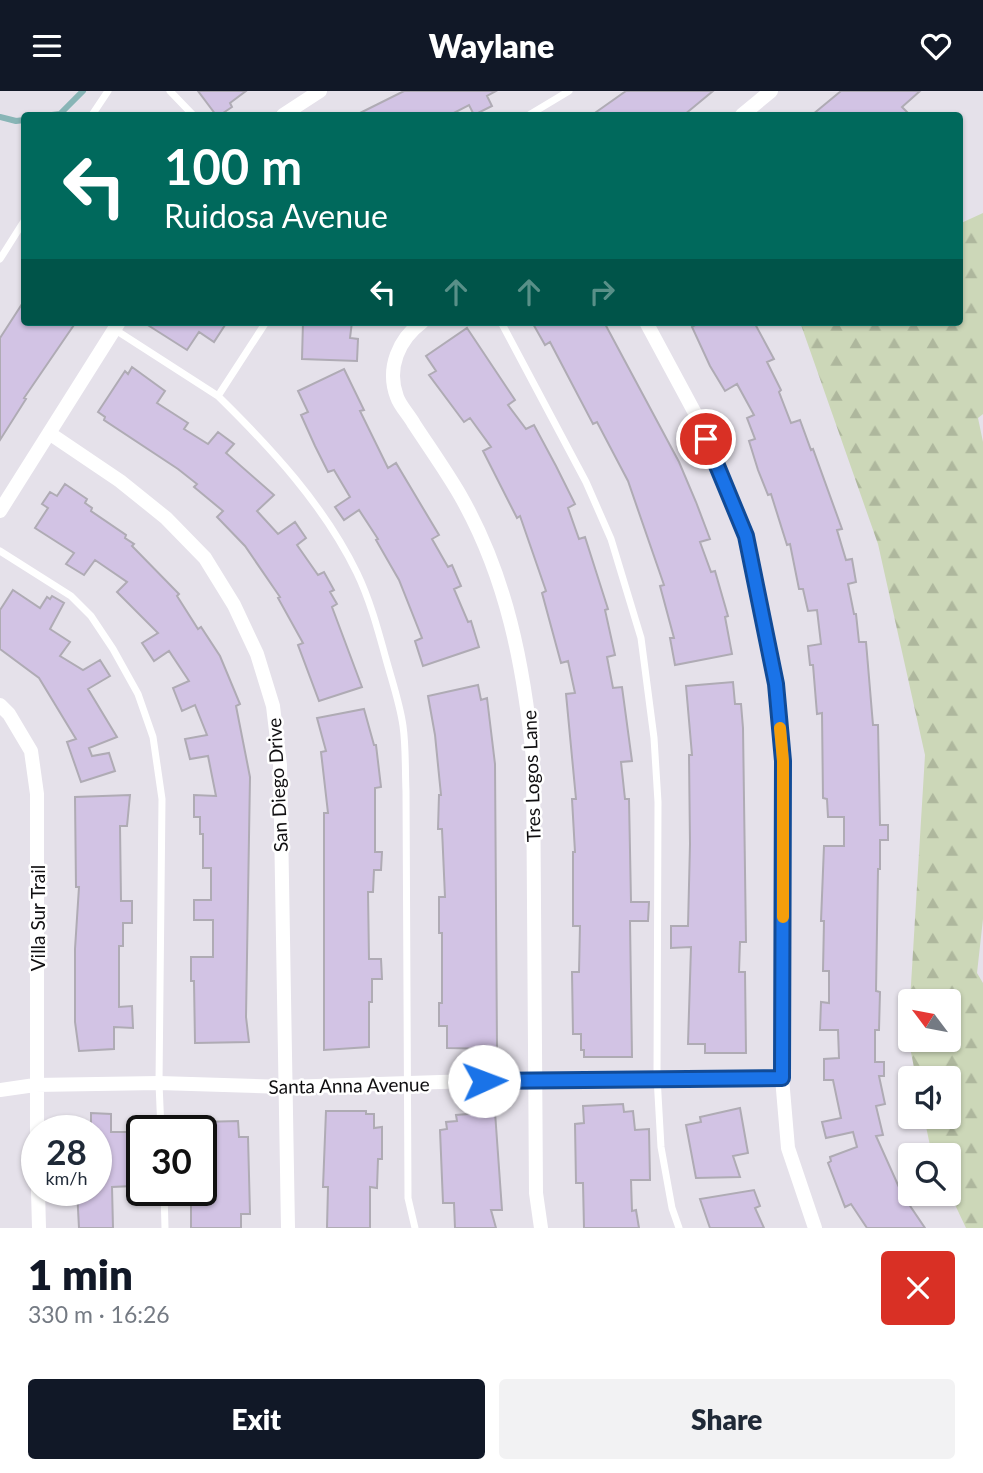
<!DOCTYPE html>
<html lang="en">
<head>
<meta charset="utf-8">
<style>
	:root { --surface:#fff; --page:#f2f2f3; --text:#1f2937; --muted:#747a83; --accent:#111827 }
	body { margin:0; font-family:Lato,sans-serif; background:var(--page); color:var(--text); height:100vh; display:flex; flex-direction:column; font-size:26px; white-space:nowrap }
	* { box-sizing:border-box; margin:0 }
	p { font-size:23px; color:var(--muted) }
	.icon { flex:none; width:38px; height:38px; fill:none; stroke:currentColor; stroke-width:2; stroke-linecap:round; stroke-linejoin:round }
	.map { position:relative; height:1137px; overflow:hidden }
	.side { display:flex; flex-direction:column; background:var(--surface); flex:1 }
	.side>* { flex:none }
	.guide { position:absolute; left:21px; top:21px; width:942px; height:214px; border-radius:7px; box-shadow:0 2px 5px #0004; background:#00695c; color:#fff; overflow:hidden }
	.needle { width:46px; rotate:302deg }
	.tools { position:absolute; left:898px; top:898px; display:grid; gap:14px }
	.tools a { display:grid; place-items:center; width:63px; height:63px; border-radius:7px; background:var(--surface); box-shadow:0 2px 5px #0004; font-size:35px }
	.speed { position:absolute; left:21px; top:1024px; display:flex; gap:14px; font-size:35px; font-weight:700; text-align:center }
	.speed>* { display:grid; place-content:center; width:91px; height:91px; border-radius:50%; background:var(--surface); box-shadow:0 2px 5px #0004; line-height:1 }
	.speed small { font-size:18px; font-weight:400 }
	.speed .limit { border:4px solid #111; border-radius:10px; background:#fff; color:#111 }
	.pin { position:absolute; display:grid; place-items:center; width:60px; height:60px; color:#fff; margin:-30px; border:4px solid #fff; border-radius:50%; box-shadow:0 2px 7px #0007 }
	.me { position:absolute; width:77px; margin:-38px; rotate:88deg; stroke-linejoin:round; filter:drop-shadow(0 0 5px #0008) }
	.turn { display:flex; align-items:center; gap:24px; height:147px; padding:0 28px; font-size:32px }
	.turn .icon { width:91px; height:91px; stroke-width:2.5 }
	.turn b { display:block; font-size:49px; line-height:60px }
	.lanes { display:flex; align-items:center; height:66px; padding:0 28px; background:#0003; justify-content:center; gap:35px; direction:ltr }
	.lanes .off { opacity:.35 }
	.round { display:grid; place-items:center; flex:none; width:74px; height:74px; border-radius:7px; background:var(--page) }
	.summary { display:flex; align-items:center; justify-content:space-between; height:119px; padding:0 28px }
	h1 { font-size:42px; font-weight:800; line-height:52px; color:var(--accent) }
	.primary-button { display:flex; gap:14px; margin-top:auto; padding:14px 28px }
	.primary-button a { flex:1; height:80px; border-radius:7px; background:var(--accent); color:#fff; font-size:28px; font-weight:800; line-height:80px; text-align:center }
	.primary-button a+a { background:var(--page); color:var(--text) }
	header { display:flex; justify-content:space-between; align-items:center; height:91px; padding:0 28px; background:var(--accent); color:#fff; font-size:32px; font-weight:800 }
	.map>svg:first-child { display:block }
</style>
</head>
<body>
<header><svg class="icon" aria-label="menu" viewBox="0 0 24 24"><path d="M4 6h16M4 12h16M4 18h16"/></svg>Waylane<svg class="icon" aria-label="heart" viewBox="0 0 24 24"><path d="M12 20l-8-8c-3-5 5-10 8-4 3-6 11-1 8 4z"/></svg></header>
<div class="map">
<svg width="983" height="1137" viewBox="0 0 983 1137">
	<defs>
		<pattern id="forest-firs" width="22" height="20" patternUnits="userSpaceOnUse" patternTransform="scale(1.75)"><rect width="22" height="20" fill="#ccd7b8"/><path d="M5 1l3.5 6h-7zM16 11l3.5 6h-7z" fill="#aeb79d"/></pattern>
	</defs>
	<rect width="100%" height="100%" fill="#e5e1ea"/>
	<!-- forest -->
	<path fill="url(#forest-firs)" d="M983 122V323L978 327 983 351V828L977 882 983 892V1137H966L949 1101 948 1064H932L924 1026H948V987H916L908 946 910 915V948H948V910H910L925 664 878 453 800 231H959V133Z"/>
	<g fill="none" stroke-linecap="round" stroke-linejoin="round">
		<!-- stream -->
		<path stroke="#88b5b6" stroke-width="6" d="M52 24 60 23 83 0
			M0 26 16 30 24 29"/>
	</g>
	<!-- building -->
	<path fill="#d2c3e4" stroke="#afabb4" stroke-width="2" d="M198 0H246L230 12 232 16 220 24H216Z
		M404 0H496L487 5 492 15 474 24 469 14 450 24H356Z
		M626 0H713L684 24H592Z
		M841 0H920L902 16 910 24H812Z
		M24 210V231H76L24 307 26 308 0 349V247Z
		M143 231H227L214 251 199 241 187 259Z
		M303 231H352L350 247 358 248 357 270 302 268Z
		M532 231H604L679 371 696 411 710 448 700 451 711 481 715 480 728 525 725 526 732 563 675 574 670 547H674L660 495 664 494 628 390 597 331 593 333 550 251 545 254Z
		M701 231H754L774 268 767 271 781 299 779 301 791 332 800 329 811 359 813 358 842 438 837 439 846 469 852 468 856 491 848 493 854 523H856L859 551H866L873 634H878L880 734H888V749H880V778H878L876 900 880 901 879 939H875V971H884V985H879L885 1013 876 1015 883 1044 876 1045 902 1103 925 1137H867L851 1113 845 1116 828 1072 831 1070 830 1066 857 1056 853 1041 826 1047 822 1031 841 1027 833 989H824V968L839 967 838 939H820L821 911 829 912V880H823L824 830H821L824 755H844V726H828L827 708 823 707 822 622 817 623 813 574H810L808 555 821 553 817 519 808 520 803 498H799L790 453 787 454 771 403 768 404 758 379 749 350 755 348 747 327 754 324 737 293 725 300 710 275 692 236Z
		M467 237 515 309 508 314 526 338 534 334 556 375 575 413 568 417 579 448 585 446 608 518 605 519 615 564 607 566 613 597 622 596 632 670 621 671 625 708H629L631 811H649L648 830H630L632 966H584V959H581V943H573L572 881H579L580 835H573V761H575L572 708H576L566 603 575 602 568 570 561 572 542 502 546 500 520 425 517 427 483 360 491 356 470 327 464 331 429 284 436 280 426 265Z
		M132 276 165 300 157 312 188 332 184 338 208 353 218 341 234 353 226 362 274 404 257 420 278 443 295 431 306 447 297 454 318 484 324 481 334 499 330 501 337 513 332 516 362 596 319 610 298 554 303 552 278 507 280 506 245 455 217 426 223 420 194 396 197 393 178 378 104 329 105 326 98 321 125 280 128 283Z
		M344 278 364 319 360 320 388 377 396 372 439 444 432 448 448 476 452 474 461 495 454 498 468 531 471 530 479 556 423 575 415 550 422 547 399 489 376 449 378 448 359 419 344 429 335 416 350 406 334 379 328 381 315 355 301 324 308 321 298 300Z
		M65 393 87 408 85 412 92 417 91 420 126 444 125 447 134 453 132 455 179 503 177 505 198 538 201 536 220 565 240 613 236 615 250 686 246 926 249 951 195 952 194 890H191V866H213V829H194V809H211V777H203V743H200V726H194V704L216 705 208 665 190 668 185 648 207 644 195 614 182 620 173 597 189 590 169 560 154 570 142 552 158 542 117 501 127 491 95 469 84 484 66 473 74 462 35 437 48 417 42 413 50 401 57 405Z
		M13 499 40 517 47 506 50 508 52 505 64 512 50 538 70 551 60 565 83 579 100 569 110 585 88 598 117 646 89 657 92 665 109 662 115 680 81 691 67 651 76 648 39 587 0 558V519Z
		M733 591 735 613H741L743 637 746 851H740L739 881H745L746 962H705V953H688L691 856 671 857V835H688L690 753 689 664H692L686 595Z
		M478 594 481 609 487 607 495 673 497 958 447 957V935H439V912H442V842H439V806H445L442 738H438L439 704H441L435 644 428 605Z
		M364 618 374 654H376L381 696 375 697V761H382L381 779H374L373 801H368L369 868H381L382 888H372V911H369V956L324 959V722H328L321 661 326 660 317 627Z
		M130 704 127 735H120L121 810H132V832H123V855H119V916L132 915 133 937 114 936V958L79 960 75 931V858L79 796H76L75 706Z
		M623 1013 624 1021 633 1020 635 1039 649 1038 650 1089H631L632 1120 636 1119 639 1137H584L583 1092H576L575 1033 584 1032 583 1015Z
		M740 1017 748 1062 733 1065 740 1086 696 1087 686 1034 701 1031 700 1026Z
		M326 1020H366V1023H374V1037L382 1036V1068H378L377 1097 370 1096V1137H327L328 1096H323Z
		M495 1021 502 1119H491L496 1137H455L454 1112H443L440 1039 447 1038 446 1031 457 1030 456 1024Z
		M91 1022 111 1023V1041H133V1095L112 1096 113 1137H79L77 1099H96V1040H91Z
		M238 1030 239 1046H248L250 1123H241V1137H191V1099H201V1031Z
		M754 1099 760 1115 755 1117 764 1137H710L700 1108Z"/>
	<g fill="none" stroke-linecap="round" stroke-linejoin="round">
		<!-- service -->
		<path stroke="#fff" stroke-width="7" d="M170 0 193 24
			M92 24 108 0
			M529 24 569 0
			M0 168 24 130
			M501 231 586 391 611 448 641 547 654 647 658 711 657 986 661 1056 672 1117 679 1137
			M114 238 218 305 266 231
			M218 305C271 357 324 414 357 482 370 509 378 539 386 568 392 590 400 613 403 635 406 656 405 678 406 700L408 1107 415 1137
			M0 460 71 505 91 525 113 558 138 603 153 646 162 708 159 992 161 1040
			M164 1099 165 1137"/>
		<!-- minor -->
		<path stroke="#fff" stroke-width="14" d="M283 24 320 0
			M742 24 771 0
			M422 231C399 248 386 277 397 306 400 315 409 324 414 333 429 356 446 380 460 404 507 486 524 576 533 668L536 1102 541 1137
			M646 231 696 324 746 445 776 593 783 670 782 987 788 1057 815 1137
			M49 342 120 390 166 427 205 467 234 514 257 563 273 615 280 674 288 1137
			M0 420 119 231
			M0 614 9 623 31 660 37 703V1050
			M0 999 35 994 159 992 285 996 535 988 782 987
			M38 1099 39 1137"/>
	</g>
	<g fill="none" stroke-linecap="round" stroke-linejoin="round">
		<defs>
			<path id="route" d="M484 990 782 987 783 670 776 593 746 445 706 348"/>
		</defs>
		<!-- route casing -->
		<use href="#route" stroke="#114b97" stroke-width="18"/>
		<!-- route -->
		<use href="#route" stroke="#1a73e8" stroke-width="12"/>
		<!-- slow -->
		<path stroke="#f59e0b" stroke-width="12" d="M780 637 783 670V826"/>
	</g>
	<g text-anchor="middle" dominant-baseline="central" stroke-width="5" stroke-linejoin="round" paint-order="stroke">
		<!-- street labels -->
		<g font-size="19" fill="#100f11" stroke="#fff">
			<text transform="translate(531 685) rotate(-92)">Tres Logos Lane</text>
			<text transform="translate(277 694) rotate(-93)">San Diego Drive</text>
			<text transform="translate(37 827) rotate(-90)">Villa Sur Trail</text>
			<text transform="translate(349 994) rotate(-1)">Santa Anna Avenue</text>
		</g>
	</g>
</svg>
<div class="tools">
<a><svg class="needle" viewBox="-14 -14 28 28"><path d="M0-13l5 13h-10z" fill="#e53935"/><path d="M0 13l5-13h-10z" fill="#747a83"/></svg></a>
<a><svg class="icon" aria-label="sound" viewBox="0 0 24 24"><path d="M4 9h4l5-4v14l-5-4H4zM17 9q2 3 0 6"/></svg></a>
<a><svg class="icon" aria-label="search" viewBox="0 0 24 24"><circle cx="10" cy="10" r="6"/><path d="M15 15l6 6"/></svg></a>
</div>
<div class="speed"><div>28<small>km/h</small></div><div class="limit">30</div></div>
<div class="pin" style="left:706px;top:348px;background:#d93025"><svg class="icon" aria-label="arrive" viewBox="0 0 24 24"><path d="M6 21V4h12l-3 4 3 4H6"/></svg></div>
<svg class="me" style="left:484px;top:990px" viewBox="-20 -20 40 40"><circle r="19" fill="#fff"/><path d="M0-13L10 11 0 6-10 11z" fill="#1a73e8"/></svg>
<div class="guide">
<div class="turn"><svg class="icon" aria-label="left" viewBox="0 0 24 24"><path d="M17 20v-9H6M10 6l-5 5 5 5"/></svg><div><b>100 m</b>Ruidosa Avenue</div></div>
<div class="lanes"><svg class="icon" aria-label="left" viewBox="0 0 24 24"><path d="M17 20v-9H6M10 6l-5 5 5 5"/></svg><svg class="icon off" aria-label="ahead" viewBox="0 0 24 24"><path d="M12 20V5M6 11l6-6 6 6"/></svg><svg class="icon off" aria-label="ahead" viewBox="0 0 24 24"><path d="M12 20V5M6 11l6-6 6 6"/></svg><svg class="icon off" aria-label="right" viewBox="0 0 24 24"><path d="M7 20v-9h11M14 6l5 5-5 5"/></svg></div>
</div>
</div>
<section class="side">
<div class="summary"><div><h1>1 min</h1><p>330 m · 16:26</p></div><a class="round" style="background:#d93025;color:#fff"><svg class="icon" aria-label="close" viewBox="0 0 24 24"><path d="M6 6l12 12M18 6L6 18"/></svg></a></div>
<div class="primary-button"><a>Exit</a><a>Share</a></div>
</section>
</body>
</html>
